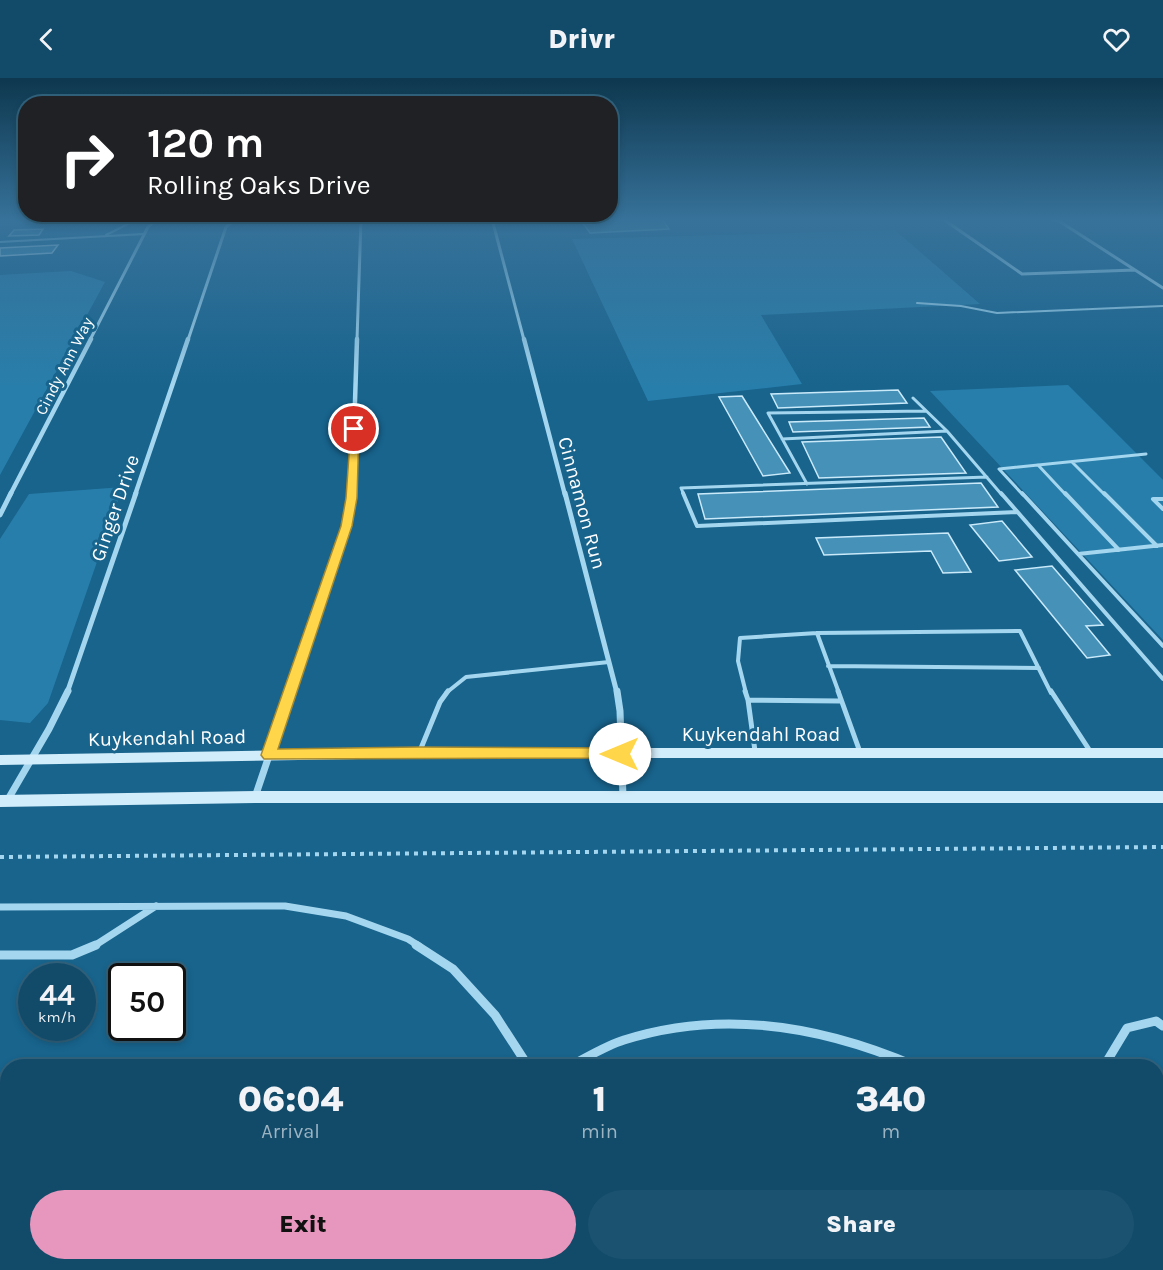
<!DOCTYPE html>
<html lang="en">
<head>
<meta charset="utf-8">
<style>
	:root { --surface:#124b6a; --page:#1b5270; --text:#f1f3f6; --muted:#9cb3c1; --line:#31637e; --accent:#e797bd }
	body { margin:0; font-family:Karla,sans-serif; background:var(--page); color:var(--text); height:100vh; display:flex; flex-direction:column; font-size:22px; white-space:nowrap }
	* { box-sizing:border-box; margin:0 }
	p { font-size:20px; color:var(--muted) }
	.icon { flex:none; width:33px; height:33px; fill:none; stroke:currentColor; stroke-width:2; stroke-linecap:round; stroke-linejoin:round }
	.map { position:relative; flex:1; overflow:hidden }
	.sheet { position:absolute; left:0px; top:981px; width:1164px; height:212px; display:flex; flex-direction:column; background:var(--surface); border-radius:24px 24px 0 0; box-shadow:0 3px 9px #0003,0 0 0 2px var(--line) }
	.sheet>* { flex:none }
	.banner { position:absolute; left:18px; top:18px; width:600px; height:126px; border-radius:24px; box-shadow:0 3px 9px #0003,0 0 0 2px var(--line); background:#202124; color:#fff; overflow:hidden }
	.speed { position:absolute; left:18px; top:885px; display:flex; gap:12px; font-size:30px; font-weight:700; text-align:center }
	.speed>* { display:grid; place-content:center; width:78px; height:78px; border-radius:50%; background:var(--surface); box-shadow:0 3px 9px #0003,0 0 0 2px var(--line); line-height:1 }
	.speed small { font-size:15px; font-weight:400 }
	.speed .limit { border:3px solid #111; border-radius:9px; background:#fff; color:#111 }
	.pin { position:absolute; display:grid; place-items:center; width:51px; height:51px; color:#fff; margin:-26px; border:3px solid #fff; border-radius:50%; box-shadow:0 2px 6px #0007 }
	.me { position:absolute; width:66px; margin:-33px; rotate:270deg; stroke-linejoin:round; filter:drop-shadow(0 0 4px #0008) }
	.turn { display:flex; align-items:center; gap:21px; height:126px; padding:0 30px; font-size:27px }
	.turn .icon { width:78px; height:78px; stroke-width:2.5 }
	.turn b { display:block; font-size:42px; line-height:51px }
	.eta { display:flex; justify-content:space-evenly; align-items:center; height:102px; text-align:center }
	.eta b { font-size:36px; font-weight:800; line-height:42px }
	.primary-button { display:flex; gap:12px; margin-top:auto; padding:12px 30px }
	.primary-button a { flex:1; height:69px; border-radius:36px; background:var(--accent); color:#111; font-size:24px; font-weight:800; line-height:69px; text-align:center }
	.primary-button a+a { background:var(--page); color:var(--text) }
	header { display:flex; justify-content:space-between; align-items:center; height:78px; padding:0 30px; background:var(--surface); font-size:27px; font-weight:800 }
	.map>svg:first-child { display:block }
</style>
</head>
<body>
<header><svg class="icon" aria-label="back" viewBox="0 0 24 24"><path d="M15 5l-7 7 7 7"/></svg>Drivr<svg class="icon" aria-label="heart" viewBox="0 0 24 24"><path d="M12 20l-8-8c-3-5 5-10 8-4 3-6 11-1 8 4z"/></svg></header>
<div class="map">
<svg width="1163" height="1192" viewBox="0 0 1163 1192">
	<rect width="100%" height="100%" fill="#18648d"/>
	<!-- green -->
	<path fill="#287eaa" d="M0 141H98L0 148Z
		M895 152 980 226 761 237 802 306 648 323 572 161Z
		M71 193 105 204 0 397V197Z
		M1068 307 1163 402V562L930 313Z
		M123 409 48 625 30 645 0 642V461L29 416Z"/>
	<!-- water -->
	<path fill="#5389a5" stroke="#97d4f1" stroke-width="1.5" d="M580 141H662L669 151 590 155Z
		M7 1138 8 1185H298L294 1192H0V1141Z
		M540 1185H657L656 1192H530Z"/>
	<!-- building -->
	<path fill="#4591b8" stroke="#caeafa" stroke-width="1.5" d="M43 151 39 157 9 158 14 152Z
		M58 167 52 175 0 178V170Z
		M898 312 907 325 778 330 771 316Z
		M742 318 790 395 763 398 719 319Z
		M924 340 930 349 793 354 789 344Z
		M941 359 966 395 819 400 802 364Z
		M981 405 998 429 705 441 698 416Z
		M1002 443 1032 479 999 483 970 447Z
		M948 455 971 494 943 495 931 473 824 477 816 460Z
		M1052 488 1103 547 1086 548 1110 577 1087 580 1015 492Z"/>
	<g fill="none" stroke-linecap="round" stroke-linejoin="round">
		<!-- path-far1 -->
		<path stroke="#a4d6ef" stroke-width="4" stroke-dasharray="4 5" stroke-linecap="butt" d="M0 779 1163 769"/>
		<!-- path -->
		<path stroke="#a4d6ef" stroke-width="4.5" stroke-dasharray="4.5 7" stroke-linecap="butt" d="M1120 1185 1125 1192
			M452 1192 455 1185"/>
		<!-- lane-far3 -->
		<path stroke="#a4d6ef" stroke-width="2" d="M106 157 138 141
			M0 164 144 156
			M917 225 961 228 997 235 1163 228"/>
		<!-- lane-far2 -->
		<path stroke="#a4d6ef" stroke-width="3" d="M913 320 947 353 1002 417
			M782 361 947 353
			M1072 384 1105 417
			M1038 387 1066 417
			M807 406 768 335 926 333
			M684 417 681 410 987 399
			M1023 417 999 391 1146 376"/>
		<!-- lane-far1 -->
		<path stroke="#a4d6ef" stroke-width="4" d="M683 415 697 448 1017 434
			M1001 415 1163 601
			M1022 415 1078 476
			M1065 415 1119 472
			M1104 415 1157 468
			M1153 421 1163 431
			M1153 421H1163
			M1163 467 1078 476 1163 568
			M828 588 1039 590
			M446 615 466 599 609 584
			M746 615 738 583 740 560 817 555
			M839 615 817 555 1020 553 1051 615"/>
		<!-- lane -->
		<path stroke="#a4d6ef" stroke-width="5" d="M745 613 748 622
			M838 613 860 674
			M1051 613 1090 673
			M755 673 748 622 840 623
			M419 675 440 624 448 613"/>
		<!-- street-far4 -->
		<path stroke="#a4d6ef" stroke-width="3" d="M492 141 524 262
			M943 141 1022 196 1135 192
			M1050 141 1059 143 1163 210
			M90 262 148 149 157 141
			M188 262 226 149 236 141
			M357 262 361 141"/>
		<!-- street-far3 -->
		<path stroke="#a4d6ef" stroke-width="4.5" d="M524 261 565 417
			M10 417 91 261
			M135 417 188 261
			M352 417 357 261"/>
		<!-- street-far2 -->
		<path stroke="#a4d6ef" stroke-width="5" d="M565 415 617 615
			M0 437 11 415
			M67 615 136 415
			M291 615 347 449 352 415"/>
		<!-- street-far1 -->
		<path stroke="#a4d6ef" stroke-width="7" d="M617 613 620 633 623 719
			M255 719 291 613
			M7 723 49 651 68 613
			M0 829 285 828 346 838 408 861 419 868
			M94 868 156 828"/>
		<!-- street -->
		<path stroke="#a4d6ef" stroke-width="9" d="M416 867 453 891 495 937 528 988
			M0 877H72L96 867
			M570 988C588 979 605 968 624 962 722 931 822 948 915 988
			M1104 988 1127 950 1156 943 1163 948
			M1156 1058 1163 1048
			M1156 1170 1163 1176
			M392 1192 395 1185
			M965 1192 970 1185
			M1073 1192 1077 1185"/>
		<!-- secondary -->
		<path fill="#d1ecfa" fill-rule="evenodd" d="M419 670H1163V680H419L0 687V677Z
			M255 713H1163V725H255L0 729V717Z"/>
	</g>
	<!-- sky -->
	<linearGradient id="sky" x2="0" y2="1"><stop stop-color="#0d374e"/><stop offset="0.46" stop-color="#37729a"/><stop offset="1" stop-color="#37729a" stop-opacity="0"/></linearGradient>
	<rect width="1163" height="308" fill="url(#sky)"/>
	<!-- route -->
	<path fill="#ffd54a" stroke="#a68a30" stroke-width="1.5" d="M351 348 359 351 357 420 352 448 278 671 419 669 620 670 625 672 627 676 625 680 264 681 261 677 341 448 346 420Z"/>
	<g text-anchor="middle" dominant-baseline="central" stroke-width="6" stroke-linejoin="round" paint-order="stroke">
		<!-- far-street labels -->
		<g font-size="16" fill="#fff" stroke="#18648d">
			<text transform="translate(64 288) rotate(-63)">Cindy Ann Way</text>
		</g>
		<!-- street labels -->
		<g font-size="20" fill="#fff" stroke="#18648d">
			<text transform="translate(582 425) rotate(75)">Cinnamon Run</text>
			<text transform="translate(115 430) rotate(-71)">Ginger Drive</text>
			<text x="761" y="656">Kuykendahl Road</text>
			<text transform="translate(167 660) rotate(-1)">Kuykendahl Road</text>
		</g>
	</g>
</svg>
<div class="speed"><div>44<small>km/h</small></div><div class="limit">50</div></div>
<div class="pin" style="left:354px;top:351px;background:#d93025"><svg class="icon" aria-label="arrive" viewBox="0 0 24 24"><path d="M6 21V4h12l-3 4 3 4H6"/></svg></div>
<svg class="me" style="left:620px;top:676px" viewBox="-20 -20 40 40"><circle r="19" fill="#fff"/><path d="M0-13L10 11 0 6-10 11z" fill="#ffd54a"/></svg>
<div class="banner">
<div class="turn"><svg class="icon" aria-label="right" viewBox="0 0 24 24"><path d="M7 20v-9h11M14 6l5 5-5 5"/></svg><div><b>120 m</b>Rolling Oaks Drive</div></div>
</div>
<section class="sheet">
<div class="eta">
<div><b>06:04</b><p>Arrival</p></div>
<div><b>1</b><p>min</p></div>
<div><b>340</b><p>m</p></div>
</div>
<div class="primary-button"><a>Exit</a><a>Share</a></div>
</section>
</div>
</body>
</html>
